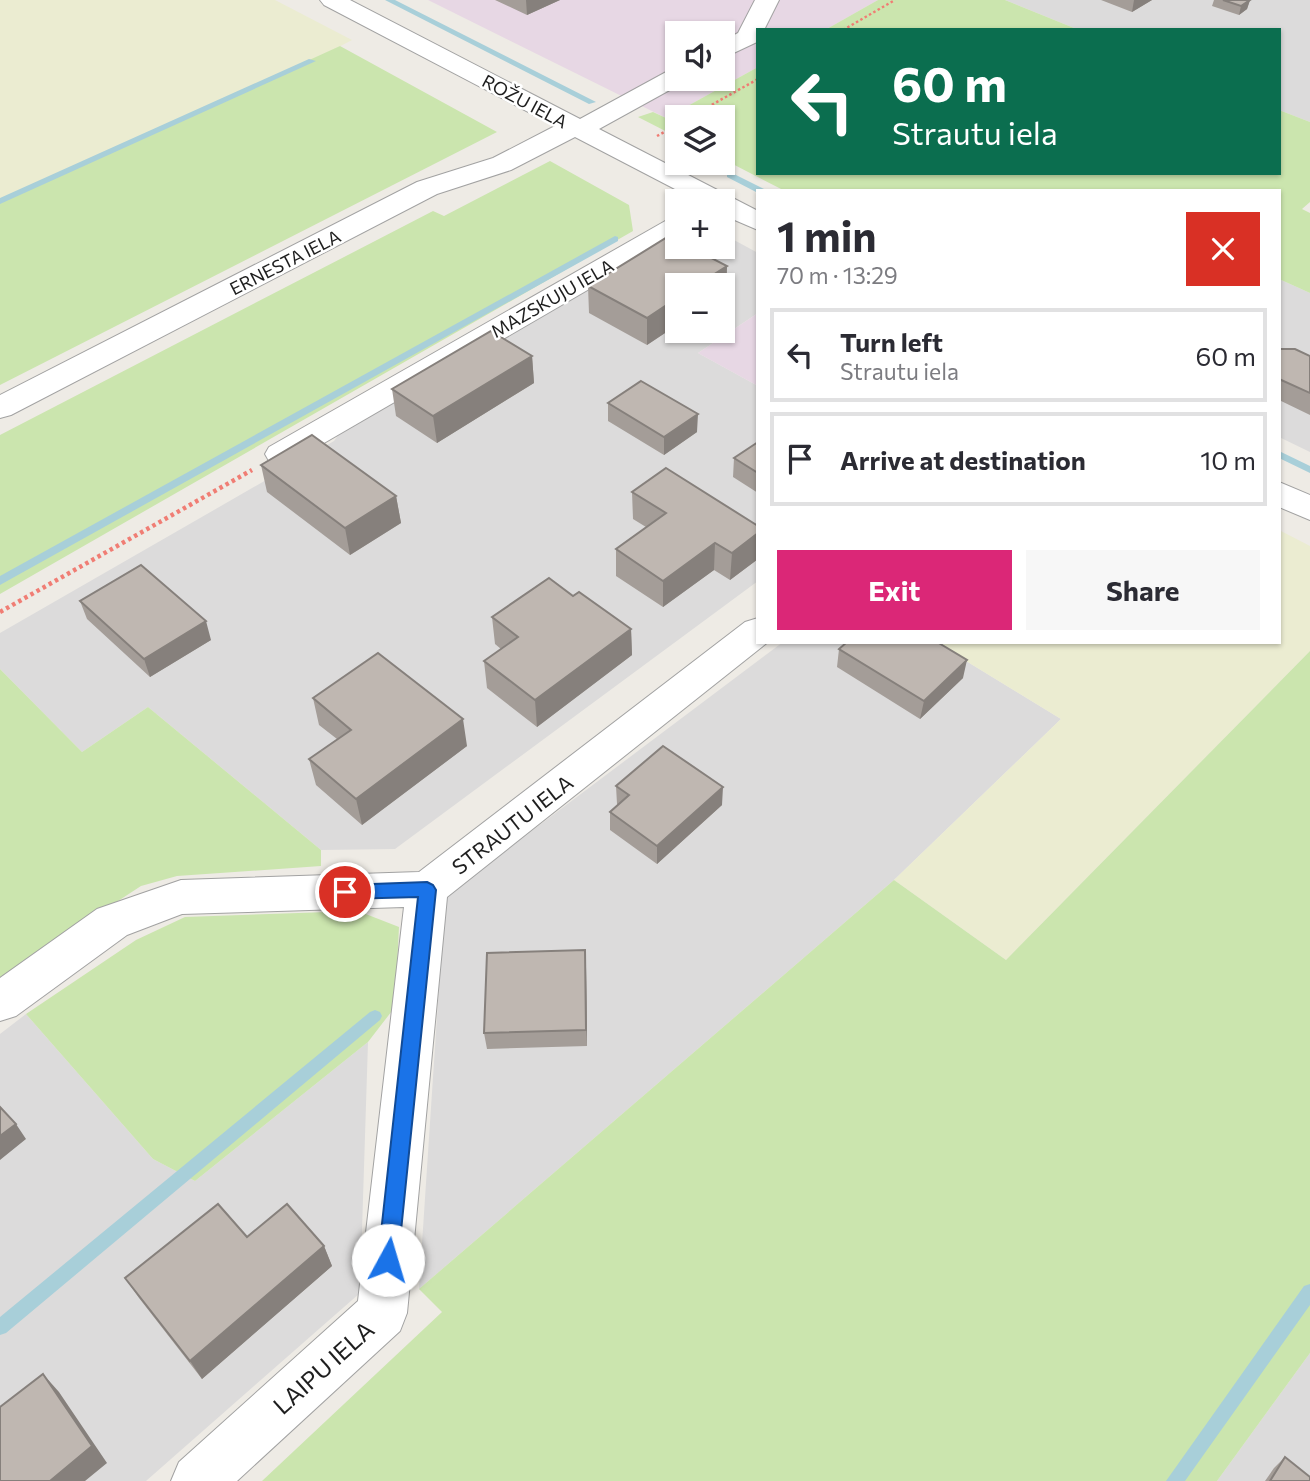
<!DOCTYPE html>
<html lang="en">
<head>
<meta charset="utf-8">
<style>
	:root { --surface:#fff; --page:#f7f7f7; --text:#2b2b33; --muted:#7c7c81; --line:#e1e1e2; --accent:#db2777 }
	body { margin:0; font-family:Commissioner,sans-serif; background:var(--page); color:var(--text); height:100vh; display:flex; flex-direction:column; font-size:26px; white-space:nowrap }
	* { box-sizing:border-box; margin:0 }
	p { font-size:23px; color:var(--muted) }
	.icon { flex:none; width:38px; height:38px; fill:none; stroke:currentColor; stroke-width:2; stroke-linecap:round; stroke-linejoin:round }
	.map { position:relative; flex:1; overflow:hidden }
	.sheet { position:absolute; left:756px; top:189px; width:525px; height:455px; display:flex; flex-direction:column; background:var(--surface); border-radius:0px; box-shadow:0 2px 5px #0004 }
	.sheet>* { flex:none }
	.top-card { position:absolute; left:756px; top:28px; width:525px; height:147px; border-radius:0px; box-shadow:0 2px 5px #0004; background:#0b6e4f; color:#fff; overflow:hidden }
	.fabs { position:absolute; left:665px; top:21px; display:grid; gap:14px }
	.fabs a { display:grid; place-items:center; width:70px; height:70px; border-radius:0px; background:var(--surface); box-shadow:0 2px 5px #0004; font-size:35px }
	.pin { position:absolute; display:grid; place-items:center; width:60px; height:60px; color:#fff; margin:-30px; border:4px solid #fff; border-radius:50%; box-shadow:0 2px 7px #0007 }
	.me { position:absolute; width:77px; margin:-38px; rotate:6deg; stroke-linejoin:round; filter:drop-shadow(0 0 5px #0008) }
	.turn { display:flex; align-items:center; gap:24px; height:147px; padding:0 21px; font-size:32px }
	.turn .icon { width:91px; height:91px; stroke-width:2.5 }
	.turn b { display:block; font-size:49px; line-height:60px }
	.round { display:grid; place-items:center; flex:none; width:74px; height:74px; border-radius:0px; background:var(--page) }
	.overview { display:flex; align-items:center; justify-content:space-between; height:119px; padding:0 21px }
	h1 { font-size:42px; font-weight:700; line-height:52px }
	.primary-button { display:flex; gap:14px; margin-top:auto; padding:14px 21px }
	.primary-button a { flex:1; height:80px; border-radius:0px; background:var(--accent); color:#fff; font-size:28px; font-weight:700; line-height:80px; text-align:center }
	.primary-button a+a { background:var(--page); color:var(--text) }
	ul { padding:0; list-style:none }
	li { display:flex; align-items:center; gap:21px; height:94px; margin:0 14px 10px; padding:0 7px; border:4px solid var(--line); border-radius:0px }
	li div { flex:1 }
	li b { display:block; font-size:26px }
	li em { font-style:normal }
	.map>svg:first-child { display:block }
</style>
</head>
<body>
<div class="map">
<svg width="1310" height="1481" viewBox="0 0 1310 1481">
	<rect width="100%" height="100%" fill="#eeebe5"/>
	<!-- residential -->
	<path fill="#dcdbdb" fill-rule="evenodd" d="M1005 0H1310V122L1279 110V30H1079Z
		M723 234 758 253V313L698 353 758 386V581L395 849 321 850 148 707 82 752 0 669V633L334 441 342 430 668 240 677 239V247H723ZM677 285H723V331H677Z
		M1279 279 1310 293V452L1279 437Z
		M783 642H935L1061 719 894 880 419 1289 445 896Z
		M26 1014 153 1159 195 1181 368 1042 360 1293 146 1481H0V1034Z
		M1310 1353V1481H1217Z"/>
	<!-- industrial -->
	<path fill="#e7d7e4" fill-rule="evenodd" d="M428 0H878L825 30H758V67L666 118ZM677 33H723V79H677Z
		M758 313V386L698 353Z"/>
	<!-- farmland -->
	<path fill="#ebecd1" d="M0 0H275L352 40 312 61 0 201Z
		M1279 530 1310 546V651L1006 960 894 880 1061 719 935 642H1279Z"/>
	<!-- grass -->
	<path fill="#cbe5ae" d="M878 0H1005L1079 30H825Z
		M340 46 497 132 0 385V201Z
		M758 67V173H1279V110L1310 122V202L1302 209 1310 213V293L1279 279V191H785L723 159V117H677V137L638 117 653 112 666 118Z
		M550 161 629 205 633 231 0 594V435L433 211 444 216Z
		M1310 651V1353L1217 1481H262L442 1312 419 1289 894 880 1006 960Z
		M0 669 82 752 148 707 321 850V866L177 876 141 886 0 978Z
		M358 911 399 927 395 1007 368 1042 195 1181 153 1159 26 1014 136 940 185 917Z"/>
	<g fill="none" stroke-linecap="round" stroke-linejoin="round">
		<!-- stream -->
		<path fill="#a8cfd9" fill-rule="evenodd" d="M385 0H395L596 102 589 104Z
			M309 59 316 61 0 204V198Z
			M673 141 677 143V148L669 144Z
			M730 172 764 189 765 191H758V193L727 177V173Z
			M615 236 618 237V241L0 585V576Z
			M1279 451 1310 466V473L1279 458Z
			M375 1010 380 1012 382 1016 380 1020 6 1333 0 1335V1317L370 1012Z
			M1310 1284V1305L1185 1481H1166L1304 1286Z"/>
		<defs>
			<path id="minor" d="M320 0H350L580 119 668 71 677 69V79H688L686 81 599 129 758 211V230L723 215V201H698L575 137 511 170 437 194 11 415 0 418V395L417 182 493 158 555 126 324 5Z
				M755 0H779L764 30H758L757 42 723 58V41L738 33Z
				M677 218V238L293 461 281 465 269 461 265 454 269 447 667 220Z
				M1279 482 1310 495V520L1279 507Z
				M758 618V642H768L447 897 407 1313 400 1331 237 1481H171L179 1462 358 1301 404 907 182 914 127 935 16 1016 0 1021V978L97 909 181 880 419 872 745 622Z"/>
		</defs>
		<!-- minor casing -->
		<use href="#minor" stroke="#a2a2a2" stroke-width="2"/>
		<!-- path-far1 -->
		<path stroke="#f07d74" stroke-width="2.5" stroke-dasharray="2.5 2.5" stroke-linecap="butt" d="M843 30 895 0
			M690 117 758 79
			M657 136 677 125"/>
		<!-- path -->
		<path stroke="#f07d74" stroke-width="4.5" stroke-dasharray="3.5 3.5" stroke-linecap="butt" d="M0 612 252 470"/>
		<!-- minor -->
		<use href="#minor" fill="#fff" fill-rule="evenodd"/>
	</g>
	<!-- wall -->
	<path fill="#a49d98" d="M495 0H560L527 15Z
		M1101 0H1152L1132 12Z
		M1214 0H1250L1247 9 1239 15 1212 6Z
		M669 236 677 241V247H690L727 266 726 293 723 295V285H677V325L647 345 589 313 588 286Z
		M1279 349 1310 356V415L1279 400Z
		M532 356 534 383 437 443 396 416 392 389Z
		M608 403 697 432 664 455 608 421Z
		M758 442V493L733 477 734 458Z
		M261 465 396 496 401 523 350 555 267 492Z
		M632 492 758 526V559L730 580 714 570 663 607 616 576V549L646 527 633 519Z
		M573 596 631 629 632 655 537 727 487 688 484 661 501 649 495 644 492 617Z
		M80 601 211 640 150 677 87 619Z
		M839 649 963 678 920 719 837 667Z
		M313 698 467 746 362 825 316 785 309 759 337 739 319 725Z
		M616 786 722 805 657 864 610 830V812L618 805 617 804Z
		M586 967 587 1046 487 1049 484 1033Z
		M247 1237 324 1246 332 1266 202 1379 139 1298 125 1278Z
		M1285 1457 1310 1481H1265L1274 1468Z"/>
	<!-- shaded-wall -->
	<path fill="#86807c" d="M526 0H560L527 15Z
		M1134 0H1152L1132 12Z
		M1250 0 1247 9 1239 15 1241 6Z
		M727 266 726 293 723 295V285H697Z
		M677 298V325L647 345V318Z
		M532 356 534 383 437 443 433 416Z
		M698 414 697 432 664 455V437Z
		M396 496 401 523 350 555 345 528Z
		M758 533V559L730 580 732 553Z
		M715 543 714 570 663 607V581Z
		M206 621 211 640 150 677 144 659Z
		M631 629 632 655 537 727 535 700Z
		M967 660 963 678 920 719 924 701Z
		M463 719 467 746 362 825 356 799Z
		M723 787 722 805 657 864V846Z
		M585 950 586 967 587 1046 586 1030Z
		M16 1124 26 1139 0 1160V1136Z
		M324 1246 332 1266 202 1379 190 1361Z
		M43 1374 59 1392 107 1463 85 1481H50Z"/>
	<!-- building -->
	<path fill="#bfb7b1" stroke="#86807c" stroke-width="2" d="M1223 0H1250L1241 6Z
		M669 236 677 241V247H690L727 266 697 285H677V298L647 318 588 286Z
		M491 331 532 356 433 416 392 389Z
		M1279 349H1295L1310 356V393L1279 379Z
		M641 381 698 414 664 437 608 403Z
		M312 435 396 496 345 528 261 465Z
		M758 442V473L734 458Z
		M666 468 758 526V533L732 553 715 543 663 581 616 549 666 513 632 492Z
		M141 565 206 621 144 659 80 601Z
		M549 578 573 596 579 592 631 629 535 700 484 661 518 637 492 617Z
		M847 642H937L967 660 924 701 839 649Z
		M378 653 463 719 356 799 309 759 351 730 313 698Z
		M663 746 723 787 657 846 610 812 629 795 616 786Z
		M585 950 586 1030 484 1033 487 953Z
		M0 1107 16 1124 0 1136Z
		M218 1204 247 1237 287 1204 324 1246 190 1361 125 1278Z
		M43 1374 92 1446 50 1481H0V1407Z
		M1285 1457 1310 1477V1481H1270Z"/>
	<!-- route -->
	<path fill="#1a73e8" stroke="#114b97" stroke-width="2" d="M427 882 433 885 436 890 398 1260 395 1267 388 1270 381 1267 378 1260 418 897 345 899 339 897 337 892 339 887 345 885Z"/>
	<g text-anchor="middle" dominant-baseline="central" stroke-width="5" stroke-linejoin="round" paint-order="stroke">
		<!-- far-street labels -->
		<g font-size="18" fill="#1e1e1e" stroke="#fff">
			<text transform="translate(525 101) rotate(28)">ROŽU IELA</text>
			<text transform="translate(285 262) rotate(-27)">ERNESTA IELA</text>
			<text transform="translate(552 298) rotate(-30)">MAZSKUJU IELA</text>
		</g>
		<!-- street labels -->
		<g font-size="21" fill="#1e1e1e" stroke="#fff">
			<text transform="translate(512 824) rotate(-38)">STRAUTU IELA</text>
		</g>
		<!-- near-street labels -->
		<g font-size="24" fill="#1e1e1e" stroke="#fff">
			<text transform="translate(323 1367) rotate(-42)">LAIPU IELA</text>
		</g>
	</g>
</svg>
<div class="fabs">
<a><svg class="icon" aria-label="sound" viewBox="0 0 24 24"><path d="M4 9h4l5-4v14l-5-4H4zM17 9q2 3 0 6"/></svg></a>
<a><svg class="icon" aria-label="layers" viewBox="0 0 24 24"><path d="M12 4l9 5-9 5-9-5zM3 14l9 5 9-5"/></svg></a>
<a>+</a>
<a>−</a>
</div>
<div class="pin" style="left:345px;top:892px;background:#d93025"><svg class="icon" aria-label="arrive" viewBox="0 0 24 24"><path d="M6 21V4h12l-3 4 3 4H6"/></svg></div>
<svg class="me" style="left:388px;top:1260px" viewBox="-20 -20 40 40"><circle r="19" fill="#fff"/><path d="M0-13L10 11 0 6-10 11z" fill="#1a73e8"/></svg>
<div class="top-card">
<div class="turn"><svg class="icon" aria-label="left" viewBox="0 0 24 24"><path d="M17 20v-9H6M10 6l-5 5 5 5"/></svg><div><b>60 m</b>Strautu iela</div></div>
</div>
<section class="sheet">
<div class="overview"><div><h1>1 min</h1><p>70 m · 13:29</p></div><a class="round" style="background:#d93025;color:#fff"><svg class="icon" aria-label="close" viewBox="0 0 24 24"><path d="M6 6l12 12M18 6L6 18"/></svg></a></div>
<ul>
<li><svg class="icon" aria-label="left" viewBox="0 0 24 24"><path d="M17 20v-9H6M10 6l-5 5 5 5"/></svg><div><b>Turn left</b><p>Strautu iela</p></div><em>60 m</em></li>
<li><svg class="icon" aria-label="arrive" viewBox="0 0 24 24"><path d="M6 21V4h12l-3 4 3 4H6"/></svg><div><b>Arrive at destination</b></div><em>10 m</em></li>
</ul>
<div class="primary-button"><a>Exit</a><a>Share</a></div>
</section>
</div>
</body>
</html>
